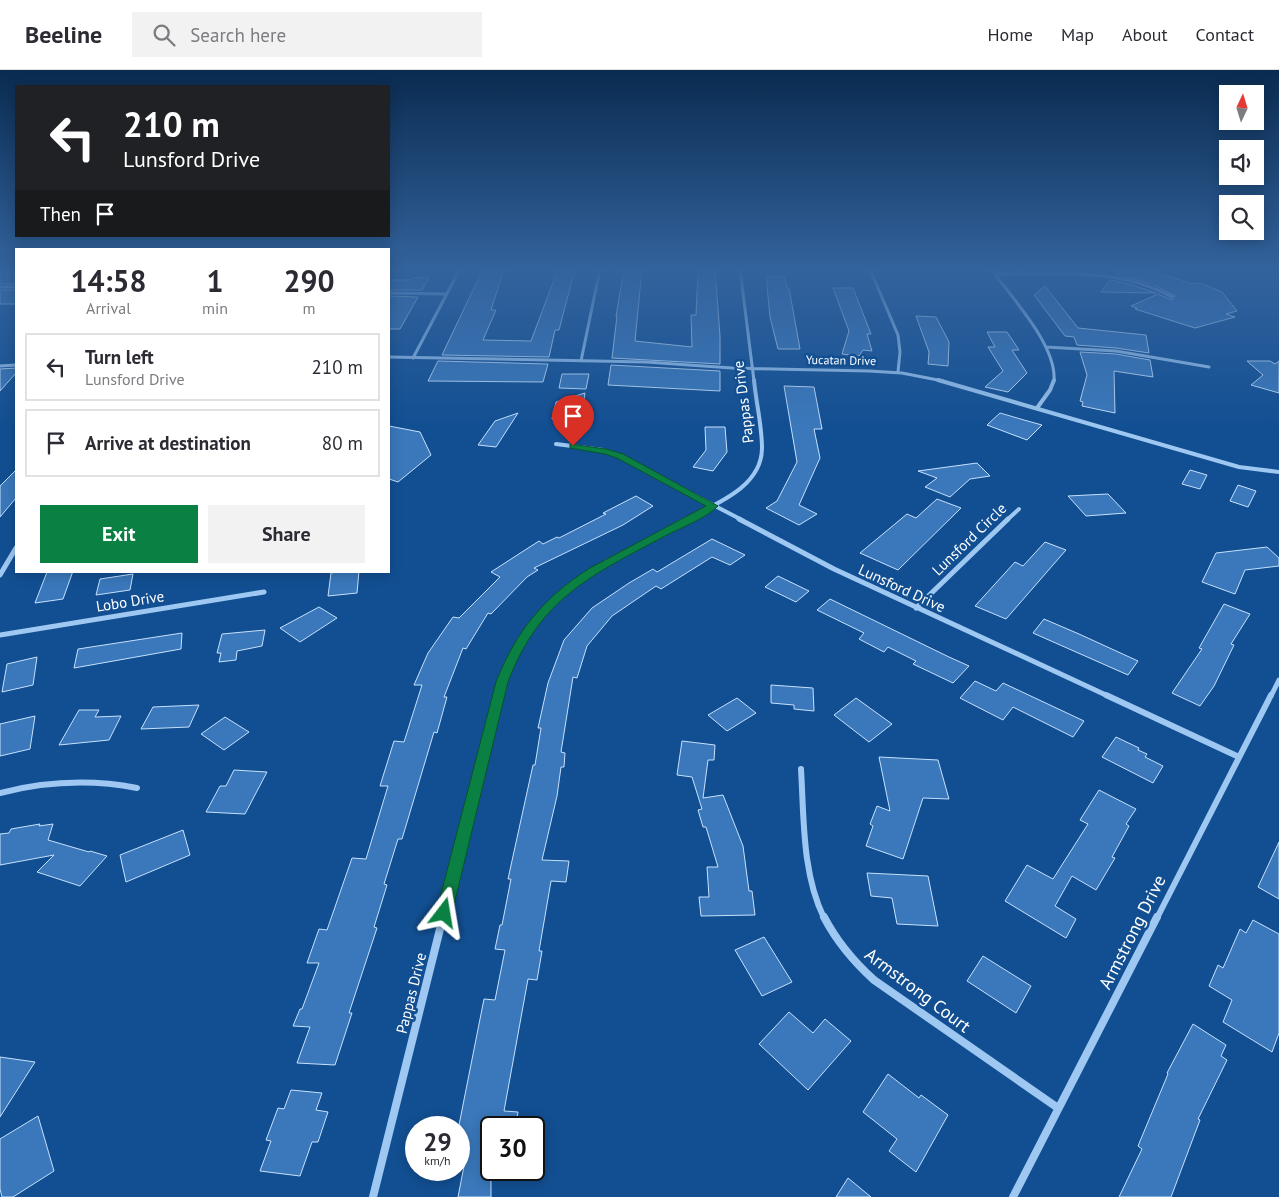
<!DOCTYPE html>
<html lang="en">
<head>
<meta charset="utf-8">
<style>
	:root { --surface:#fff; --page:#f2f2f3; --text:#2b2b33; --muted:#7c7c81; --line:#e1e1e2; --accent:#0b8043 }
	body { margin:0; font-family:"PT Sans",sans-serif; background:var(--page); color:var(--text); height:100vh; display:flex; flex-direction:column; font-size:19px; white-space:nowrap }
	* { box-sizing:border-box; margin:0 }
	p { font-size:16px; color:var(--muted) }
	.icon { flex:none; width:28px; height:28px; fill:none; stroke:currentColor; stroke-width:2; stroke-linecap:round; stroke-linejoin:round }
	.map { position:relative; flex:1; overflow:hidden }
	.side { position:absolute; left:15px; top:178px; width:375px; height:325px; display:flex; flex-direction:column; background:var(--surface); border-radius:0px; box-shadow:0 2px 12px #0003 }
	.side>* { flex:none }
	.top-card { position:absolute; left:15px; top:15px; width:375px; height:152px; border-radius:0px; box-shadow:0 2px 12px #0003; background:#202124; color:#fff; overflow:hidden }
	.needle { width:32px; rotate:4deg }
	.buttons { position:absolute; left:1219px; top:15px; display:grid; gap:10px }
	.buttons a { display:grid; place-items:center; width:45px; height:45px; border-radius:0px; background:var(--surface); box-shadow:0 2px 12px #0003; font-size:25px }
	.speed { position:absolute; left:405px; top:1046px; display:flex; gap:10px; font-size:25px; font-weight:700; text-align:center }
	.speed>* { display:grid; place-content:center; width:65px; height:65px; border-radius:50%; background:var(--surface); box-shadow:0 2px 12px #0003; line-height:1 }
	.speed small { font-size:12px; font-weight:400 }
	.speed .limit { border:2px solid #111; border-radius:8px; background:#fff; color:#111 }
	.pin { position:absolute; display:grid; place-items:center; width:42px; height:42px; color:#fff; margin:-51px -21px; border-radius:50% 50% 50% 0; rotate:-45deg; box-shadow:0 0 5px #0007 }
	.pin .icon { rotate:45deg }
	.me { position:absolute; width:55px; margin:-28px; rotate:14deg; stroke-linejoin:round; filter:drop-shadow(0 0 4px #0008) }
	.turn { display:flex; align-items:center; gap:18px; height:105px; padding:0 25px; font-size:22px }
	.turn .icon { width:65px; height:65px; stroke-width:2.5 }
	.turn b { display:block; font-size:35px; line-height:42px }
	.then { display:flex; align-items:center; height:48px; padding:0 25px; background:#0003; gap:10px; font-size:19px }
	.eta { display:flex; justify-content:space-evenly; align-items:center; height:85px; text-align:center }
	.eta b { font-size:30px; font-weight:600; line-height:35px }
	.button { display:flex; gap:10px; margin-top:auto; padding:10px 25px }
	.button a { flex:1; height:58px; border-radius:0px; background:var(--accent); color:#fff; font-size:20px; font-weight:600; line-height:58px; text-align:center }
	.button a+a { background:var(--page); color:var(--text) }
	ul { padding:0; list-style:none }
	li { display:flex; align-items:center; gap:15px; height:68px; margin:0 10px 8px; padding:0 15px; border:2px solid var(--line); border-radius:0px }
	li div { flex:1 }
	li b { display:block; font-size:19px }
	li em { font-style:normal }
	header { display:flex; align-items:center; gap:30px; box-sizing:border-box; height:70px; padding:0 25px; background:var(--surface); border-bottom:1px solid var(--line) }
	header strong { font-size:24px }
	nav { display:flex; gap:28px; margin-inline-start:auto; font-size:18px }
	.search { width:350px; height:45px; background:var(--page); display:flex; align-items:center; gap:12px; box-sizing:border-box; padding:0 18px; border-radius:0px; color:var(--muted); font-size:19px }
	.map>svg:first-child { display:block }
</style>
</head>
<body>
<header>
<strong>Beeline</strong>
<div class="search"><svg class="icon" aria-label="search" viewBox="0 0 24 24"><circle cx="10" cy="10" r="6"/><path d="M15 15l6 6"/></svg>Search here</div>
<nav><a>Home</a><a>Map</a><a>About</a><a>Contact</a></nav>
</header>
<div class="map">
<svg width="1279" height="1127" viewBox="0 0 1279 1127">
	<rect width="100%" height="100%" fill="#124f92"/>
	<!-- building -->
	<path fill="#3a78bb" stroke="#c6e1fd" d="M8 199H16V214H0V205Z
		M483 199H504L491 240H496L483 270 531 271 558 199H575L559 260H555L549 287 442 285Z
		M624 199H642L635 271 692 277 691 245H696L698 199H715L720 266V294L612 288 617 246H616Z
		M1119 199H1145L1193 214 1200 213 1222 222 1237 241 1226 244 1235 247 1195 258 1135 239 1137 238 1131 236 1158 224 1172 230 1175 226 1152 214 1115 204Z
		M766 206 785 207 787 218H789L800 279H778L770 247Z
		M413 208H429L422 220H389V210H411Z
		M1110 210 1129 214 1156 223 1101 222Z
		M1045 216 1078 258 1146 265 1149 283 1116 278 1077 275 1074 267 1065 266 1034 225Z
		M833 218H853L871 264H867L872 281 863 280 859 286 842 284 849 261Z
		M0 220H16V234H0Z
		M389 226 418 227 400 259H389Z
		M916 246 936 247 949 272 948 296 928 294 929 282Z
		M987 262H1007L1019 280H1012L1027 303 1008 322 985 317 1003 301 988 277H995Z
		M1080 282 1116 284 1150 290 1153 307 1114 301 1115 343 1082 336 1083 332 1080 331 1087 305Z
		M438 291 548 294 543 312 428 311Z
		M1247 291H1270L1275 294 1279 291V323L1251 315 1263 305Z
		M611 295 720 301V321L608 315Z
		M16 298V303L0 321V299Z
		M562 304H589L586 319 559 318Z
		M784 316 814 317 822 359H814L820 388 799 435 817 444 799 455 766 438 777 431 797 392Z
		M585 323 581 352 572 349H552L556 332Z
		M518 343 496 377 478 375 495 351Z
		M1000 343 1024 350 1042 355 1027 370 987 355Z
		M389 356 420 362 431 385 398 412 389 409Z
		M705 357H725L727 382 713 401 693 397 706 380Z
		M977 393 990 406 970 409 950 427 925 417 937 408 918 401Z
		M16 400V428L0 447V416Z
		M1190 400 1207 405 1200 419 1182 414Z
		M1238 415 1256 421 1248 437 1230 431Z
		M1108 424 1126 443 1086 446 1068 426Z
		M636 426 653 436 623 455 534 498 538 500 527 507 491 544 488 543 466 579 463 578 444 627H447L437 663 434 662 402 769H398L384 814 387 815 374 857 377 858 349 943H352L335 995 297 993 310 957 293 956 300 939H302L319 893H307L319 859 327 860 352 788 366 789 388 716H380L394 671 404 672 422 615H414L428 583 453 547 459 548 500 507 491 502 539 471 543 474 557 467 559 468 606 444 603 443Z
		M937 429 961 438 898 500 860 483 907 444 916 448Z
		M712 469 745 485 730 495 712 487 661 519 656 516 612 546 587 576 577 608 573 607 561 682 565 683 564 697H561L557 726 542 790 569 791 566 812 551 811 539 881H542L537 910 528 909 504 1041 518 1042 515 1058H491V1127H458L465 1091H459V1055L484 929 495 930 505 880 495 879 500 855H502L511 809H508L533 695H535L541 658H538L548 613 564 570 592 538 629 513 653 499 657 502Z
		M1045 472 1066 480 1006 549 975 536 1015 492 1023 496Z
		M1267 477 1279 488V496L1245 500 1235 524 1202 512 1216 483Z
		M73 501 63 529 35 533 47 502Z
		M342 501H359L357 523 328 526 331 503Z
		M133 504 130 520 96 525 100 509Z
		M778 506 809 521 796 532 765 517Z
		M830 529 949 587 969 596 953 613 913 594 916 591 888 577 884 582 859 569 864 563 817 540Z
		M1224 534 1250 544 1231 574 1234 575 1214 616 1200 636 1172 623 1202 579 1199 578Z
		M319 537 337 548 300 572 280 558Z
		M1044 549 1079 564 1138 591 1128 605 1033 563Z
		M265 560 262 576 237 581 236 590 219 592 221 583H217L222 564Z
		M182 563 181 579 74 598 78 579Z
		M37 587 33 615 2 622 7 594Z
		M975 611 996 621 1003 613 1084 651 1073 667 1013 637 1003 650 960 628Z
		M771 615 813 618 814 641 794 639V635L771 633Z
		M737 628 756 643 727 661 708 645Z
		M856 628 892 654 869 672 834 645Z
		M199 635 189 657 141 659 153 637Z
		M79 640H99L95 647 121 646 109 670 59 675Z
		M35 646 30 679 0 686V654Z
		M225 647 249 662 224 680 201 664Z
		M1116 667 1139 678 1138 680 1147 684 1145 687 1163 696 1153 713 1102 687Z
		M682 671 715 675 714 690H708L703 728 723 725 743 776 749 821H752L755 845 701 846 699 827H709L707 797H718L706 757H703L698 740 702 739 692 707 677 705Z
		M879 687 938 690 949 729 923 728 903 789 866 776 873 756 870 754 877 736 890 741Z
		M234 700 267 702 245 744 206 742 220 716H226Z
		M1099 720 1136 739 1126 754 1129 756 1112 787 1115 788 1096 820 1072 806 1055 836 1076 849 1066 868 1005 831 1027 795 1053 809 1088 754 1080 750Z
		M40 754 39 756 53 754 48 770 89 782 90 781 107 786 80 816 37 802 54 785 0 795V764L9 763 11 759Z
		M183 760 190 785 126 812 120 785Z
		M1279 772V829L1258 817Z
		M867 803 928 806 938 856 897 854 892 828 871 826Z
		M1253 850 1279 864V963L1272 982 1223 952 1232 930 1209 916 1218 895 1223 898 1240 859 1246 863Z
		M764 867 792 912 762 926 735 880Z
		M983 886 1031 916 1016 943 967 911Z
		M789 942 813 963 825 949 851 971 808 1020 759 974Z
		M1193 954 1226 975 1221 986 1227 990 1198 1049 1200 1050 1171 1127H1119L1142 1079 1138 1076 1168 1004 1167 1003Z
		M0 987 35 992 0 1047Z
		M888 1004 919 1028 921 1025 948 1045 916 1102 889 1081 897 1069 863 1042Z
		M291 1020 322 1023 316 1040 328 1042 318 1072H312L300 1106 260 1101 271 1071 266 1070 278 1038 284 1039Z
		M38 1046 54 1101 13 1127H2L0 1119V1069Z
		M848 1108 871 1127H836Z"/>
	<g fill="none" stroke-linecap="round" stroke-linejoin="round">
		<!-- street-far4 -->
		<path stroke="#9ec8f2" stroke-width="3" d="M740 199 754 311
			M870 199 898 265 900 282 898 302
			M991 199C1011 227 1057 275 1054 311
			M995 204C1054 204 1118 197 1172 227
			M0 217H16
			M389 223 447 224
			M1046 277 1116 281 1209 297
			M389 287 646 292 732 298 869 301 902 303 943 311
			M413 288 460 199
			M581 291 600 199
			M0 296 16 295"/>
		<!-- street-far3 -->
		<path stroke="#9ec8f2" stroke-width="4" d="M938 310 1239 397 1279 402
			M1037 338 1050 320 1054 310
			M556 374 603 380 623 388 742 450
			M685 450C713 435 762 418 762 378 762 356 756 332 754 310
			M1007 450 1019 439"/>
		<!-- street-far2 -->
		<path stroke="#9ec8f2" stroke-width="5" d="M739 449 834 499 1108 626
			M0 505 16 478
			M916 538 1008 449
			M0 565 264 522
			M498 626C523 528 606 494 687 449
			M1271 626 1279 610"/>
		<!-- street-far1 -->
		<path stroke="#9ec8f2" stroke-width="6" d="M1106 625 1239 687
			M801 699C804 748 802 803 824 848
			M0 723C47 711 90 709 137 718
			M443 848 499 625
			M1157 848 1271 625"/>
		<!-- street -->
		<path stroke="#9ec8f2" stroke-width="8" d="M824 847C837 872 853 891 874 910L1058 1038
			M373 1127 443 847
			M1013 1127 1157 847"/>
	</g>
	<!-- sky -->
	<linearGradient id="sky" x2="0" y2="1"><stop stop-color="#0a2b50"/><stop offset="0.56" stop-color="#33639d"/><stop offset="1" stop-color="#33639d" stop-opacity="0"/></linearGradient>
	<rect width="1279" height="357" fill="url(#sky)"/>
	<!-- route -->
	<path fill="#0b8043" stroke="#07532c" d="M570 374 606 379 623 384 718 436C707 448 680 458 665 466 590 506 540 528 508 612L452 843 449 847 444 849 438 847 436 843 496 612C516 561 544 527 590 498L706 436 617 388 605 384 570 378Z"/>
	<g text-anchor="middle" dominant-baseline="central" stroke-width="5" stroke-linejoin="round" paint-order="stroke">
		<!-- far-street labels -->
		<g font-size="12" fill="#fff" stroke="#124f92">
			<text transform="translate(841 290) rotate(1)">Yucatan Drive</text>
		</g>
		<!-- street labels -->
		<g font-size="15" fill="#fff" stroke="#124f92">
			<text transform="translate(743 332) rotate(-97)">Pappas Drive</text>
			<text transform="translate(969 469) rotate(-44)">Lunsford Circle</text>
			<text transform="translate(902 518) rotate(25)">Lunsford Drive</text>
			<text transform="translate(130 531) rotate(-9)">Lobo Drive</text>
			<text transform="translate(411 923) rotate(-76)">Pappas Drive</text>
		</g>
		<!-- near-street labels -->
		<g font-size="18" fill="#fff" stroke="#124f92">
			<text transform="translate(1132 862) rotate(-63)">Armstrong Drive</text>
			<text transform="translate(918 920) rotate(37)">Armstrong Court</text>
		</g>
	</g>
</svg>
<div class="buttons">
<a><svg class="needle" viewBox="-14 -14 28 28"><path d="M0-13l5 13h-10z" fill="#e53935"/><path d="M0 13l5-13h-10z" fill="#7c7c81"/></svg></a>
<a><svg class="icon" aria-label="sound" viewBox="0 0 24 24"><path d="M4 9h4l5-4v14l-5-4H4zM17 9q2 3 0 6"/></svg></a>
<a><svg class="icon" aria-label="search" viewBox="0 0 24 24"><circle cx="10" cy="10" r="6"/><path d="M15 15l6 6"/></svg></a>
</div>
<div class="speed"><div>29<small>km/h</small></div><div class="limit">30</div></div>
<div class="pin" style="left:573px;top:376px;background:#d93025"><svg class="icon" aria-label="arrive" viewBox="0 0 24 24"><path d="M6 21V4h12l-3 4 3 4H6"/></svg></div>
<svg class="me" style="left:444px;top:843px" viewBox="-20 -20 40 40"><path d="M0-17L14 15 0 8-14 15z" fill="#0b8043" stroke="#fff" stroke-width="4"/></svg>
<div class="top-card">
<div class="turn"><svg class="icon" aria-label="left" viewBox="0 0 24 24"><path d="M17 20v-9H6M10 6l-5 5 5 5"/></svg><div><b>210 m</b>Lunsford Drive</div></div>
<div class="then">Then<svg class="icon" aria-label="arrive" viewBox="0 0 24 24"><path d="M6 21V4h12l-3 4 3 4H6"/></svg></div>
</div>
<section class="side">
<div class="eta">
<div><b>14:58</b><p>Arrival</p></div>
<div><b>1</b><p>min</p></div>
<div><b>290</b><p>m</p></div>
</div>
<ul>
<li><svg class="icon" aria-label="left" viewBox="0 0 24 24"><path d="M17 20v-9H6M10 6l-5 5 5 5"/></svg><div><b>Turn left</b><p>Lunsford Drive</p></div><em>210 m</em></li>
<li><svg class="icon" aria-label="arrive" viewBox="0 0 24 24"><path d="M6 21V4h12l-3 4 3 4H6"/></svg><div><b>Arrive at destination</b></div><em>80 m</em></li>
</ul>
<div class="button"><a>Exit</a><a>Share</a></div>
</section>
</div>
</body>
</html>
